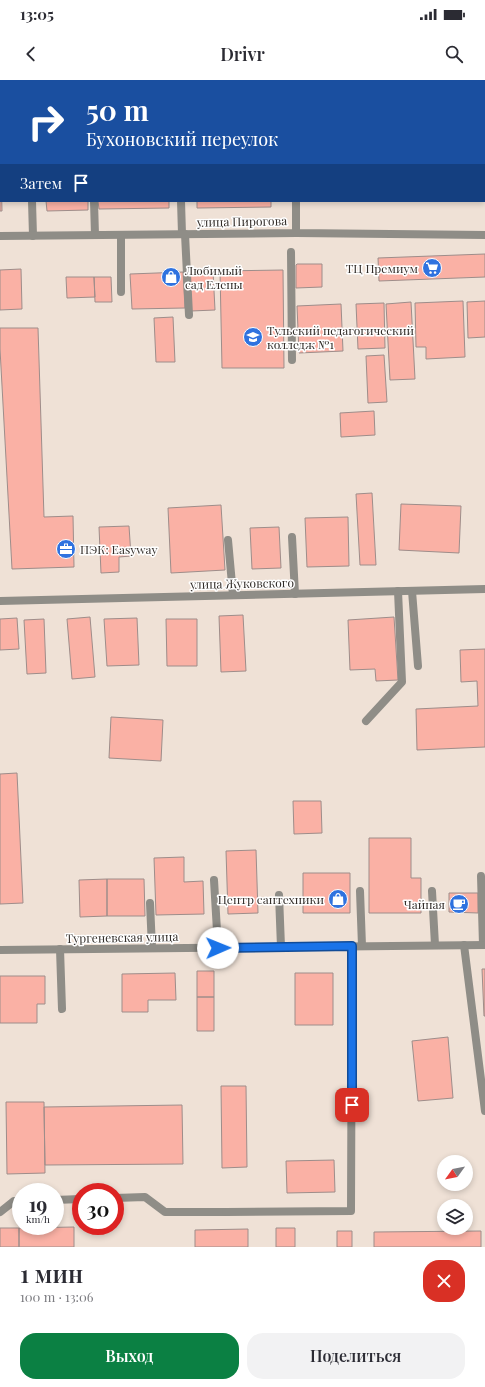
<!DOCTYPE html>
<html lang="ru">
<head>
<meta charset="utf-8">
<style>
	:root { --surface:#fff; --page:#f2f2f3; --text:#2b2b33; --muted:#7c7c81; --accent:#0b8043 }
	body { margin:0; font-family:"Playfair Display",serif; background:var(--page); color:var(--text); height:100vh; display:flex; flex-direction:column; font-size:15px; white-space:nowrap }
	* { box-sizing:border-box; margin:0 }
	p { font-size:13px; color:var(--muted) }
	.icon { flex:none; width:22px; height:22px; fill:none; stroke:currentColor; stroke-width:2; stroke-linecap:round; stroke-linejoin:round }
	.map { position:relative; height:1167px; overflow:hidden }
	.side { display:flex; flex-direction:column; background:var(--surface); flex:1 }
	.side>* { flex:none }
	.top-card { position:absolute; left:0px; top:0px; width:485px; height:122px; box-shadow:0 2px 6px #0003; background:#1a4fa0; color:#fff; overflow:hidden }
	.needle { width:26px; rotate:237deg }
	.tools { position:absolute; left:437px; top:1075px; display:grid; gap:8px }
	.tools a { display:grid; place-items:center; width:36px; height:36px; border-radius:50%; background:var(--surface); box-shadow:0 2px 6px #0003; font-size:20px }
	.speed { position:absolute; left:12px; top:1103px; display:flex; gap:8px; font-size:20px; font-weight:700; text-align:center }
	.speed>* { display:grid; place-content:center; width:52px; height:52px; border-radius:50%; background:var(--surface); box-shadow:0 2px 6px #0003; line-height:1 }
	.speed small { font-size:10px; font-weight:400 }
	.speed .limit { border:6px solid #d22; background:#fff; color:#111 }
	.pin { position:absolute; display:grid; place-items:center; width:34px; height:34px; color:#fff; margin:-17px; border-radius:8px; box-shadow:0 2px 6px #0006 }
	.me { position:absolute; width:44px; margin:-22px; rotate:89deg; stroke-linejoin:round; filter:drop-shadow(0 0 3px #0008) }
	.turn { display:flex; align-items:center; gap:14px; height:84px; padding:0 20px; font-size:18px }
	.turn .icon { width:52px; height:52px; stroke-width:2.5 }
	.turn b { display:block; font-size:28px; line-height:34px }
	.then { display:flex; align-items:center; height:38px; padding:0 20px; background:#0003; gap:8px; font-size:15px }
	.round { display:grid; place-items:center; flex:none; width:42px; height:42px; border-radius:16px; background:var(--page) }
	.head { display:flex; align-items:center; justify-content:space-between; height:68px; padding:0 20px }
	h1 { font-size:24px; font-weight:600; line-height:30px }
	.button { display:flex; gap:8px; margin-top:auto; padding:8px 20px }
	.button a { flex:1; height:46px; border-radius:16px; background:var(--accent); color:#fff; font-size:16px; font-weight:600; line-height:46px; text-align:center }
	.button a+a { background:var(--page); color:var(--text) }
	.status { display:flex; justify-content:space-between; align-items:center; height:28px; padding:0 20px; background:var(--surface); direction:ltr }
	.status svg { height:11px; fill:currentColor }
	header { display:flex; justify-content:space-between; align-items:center; height:52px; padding:0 20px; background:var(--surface); font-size:18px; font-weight:600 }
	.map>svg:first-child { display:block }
</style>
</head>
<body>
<div class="status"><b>13:05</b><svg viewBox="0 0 49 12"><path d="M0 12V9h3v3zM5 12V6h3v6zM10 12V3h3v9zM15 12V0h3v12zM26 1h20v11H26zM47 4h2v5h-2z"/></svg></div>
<header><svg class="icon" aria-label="back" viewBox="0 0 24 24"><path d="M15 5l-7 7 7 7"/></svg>Drivr<svg class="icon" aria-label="search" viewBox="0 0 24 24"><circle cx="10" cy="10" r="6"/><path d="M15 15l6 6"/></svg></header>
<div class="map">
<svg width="485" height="1167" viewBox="0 0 485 1167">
	<rect width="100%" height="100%" fill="#efe1d6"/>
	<!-- building -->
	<path fill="#fab1a5" stroke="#9e8d8a" d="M51 0H274V1H51Z
		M343 0H382V1H343Z
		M484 16H485L484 107Z
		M0 90H1L2 131H0Z
		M46 121H88V130L47 131Z
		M98 121H169V128L99 129Z
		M197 121H271V127L197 128Z
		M485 174V197L379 201 378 178Z
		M297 184H322V207L296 208V185Z
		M21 189 22 229 0 230V190Z
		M283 190 284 288H222L220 191Z
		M213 191 215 230 191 231 190 192Z
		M183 192 185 228 132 229 130 194Z
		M66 197H94L95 217 67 218Z
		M94 197H111L112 222H95Z
		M463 221 465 277 426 279V267H416L415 223Z
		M485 221V257L468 258 467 222Z
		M411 222 415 299 390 300 386 224Z
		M384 223 385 268 358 269 356 224Z
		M341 224 343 271 299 273 297 226Z
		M173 237 175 282H156L154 238Z
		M0 248H38L44 437 73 436 74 487 12 489 0 269Z
		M384 275 387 322 368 323 366 276Z
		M374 331 375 355 341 357 340 333Z
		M372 413 376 485H360L356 414Z
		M401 424 461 426 459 473 399 470Z
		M221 425 225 490 171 493 168 428Z
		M348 437 349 486 307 487 305 438Z
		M129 446 131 476 119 477V492L101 493 99 447Z
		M279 447 281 488 252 489 250 448Z
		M243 535 246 591 221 592 219 536Z
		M90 537 95 597 72 599 67 539Z
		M394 537 398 600 376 601 375 589 350 590 348 540Z
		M17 538 19 569 0 570V539Z
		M137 538 139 585 107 586 104 539Z
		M44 539 46 593 27 594 24 540Z
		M166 539H197V586H167Z
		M485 569V667L417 670 416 629 478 626 477 601 461 602 460 570Z
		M111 637 163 640 161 681 109 678Z
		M17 693 23 823 0 824V694Z
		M293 721H321L322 753 294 754Z
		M369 758H411V798H421V833H369Z
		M256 770 258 833 228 834 226 771Z
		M184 777V802L203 801 204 834 156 835 154 778Z
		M303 793H350V833H303Z
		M107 799V836L80 837 79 800Z
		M107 799H144L145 836H107Z
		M449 813H478V833L449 832Z
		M482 889H485V936H484Z
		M197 891H214V917H197Z
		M175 893 176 920H148V932H122V894Z
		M295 893H333V945H295Z
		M0 896H45V924H37V943H0Z
		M197 917H214V951H197Z
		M448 957 453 1018 418 1021 412 961Z
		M221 1006H246L247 1087 222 1088Z
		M6 1022H44L45 1093 7 1094Z
		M182 1025 183 1084 45 1085 44 1027Z
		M334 1080 335 1112 287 1113 286 1081Z
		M74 1147V1167H19V1148Z
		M0 1148H19V1167H0Z
		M276 1148H295V1167H276Z
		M248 1149V1167H195V1150Z
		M337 1151H352V1167H337Z
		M481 1151V1167H374V1152Z"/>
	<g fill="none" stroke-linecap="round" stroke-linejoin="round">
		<!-- lane -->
		<path stroke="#8f8d87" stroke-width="8" d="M32 121 33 156
			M94 121 95 155
			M181 121 182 154
			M185 154 189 235
			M121 155V212
			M291 172 292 280
			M292 457 295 514
			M228 460 233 515
			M412 511 418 586
			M366 641 402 602 398 511
			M481 796 483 865
			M214 800 218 868
			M360 811 362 866
			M432 811 435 865
			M279 815 281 867
			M150 823 152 868
			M464 865 485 1031
			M60 869 62 929
			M115 1118 145 1117 165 1132H226
			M55 1120 81 1119
			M0 1132 14 1121H21"/>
		<!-- street -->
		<path stroke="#8f8d87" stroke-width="8" d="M299 1V0
			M296 153V121
			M0 156 296 153 485 155
			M0 521 485 509
			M0 870 485 865
			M226 1132 351 1131 352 866"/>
	</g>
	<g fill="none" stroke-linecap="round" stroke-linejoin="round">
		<defs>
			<path id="route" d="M218 868 352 866V1025"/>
		</defs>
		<!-- route casing -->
		<use href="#route" stroke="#114b97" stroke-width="10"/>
		<!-- route -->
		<use href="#route" stroke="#1a73e8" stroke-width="7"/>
	</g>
	<!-- icons -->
	<defs>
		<symbol id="supermarket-disc" viewBox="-11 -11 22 22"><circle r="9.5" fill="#2f72df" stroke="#fff"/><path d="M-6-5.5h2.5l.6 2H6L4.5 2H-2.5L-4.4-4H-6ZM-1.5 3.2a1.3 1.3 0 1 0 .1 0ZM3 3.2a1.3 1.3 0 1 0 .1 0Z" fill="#fff"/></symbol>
		<symbol id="shop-disc" viewBox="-11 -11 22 22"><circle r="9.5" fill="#2f72df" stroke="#fff"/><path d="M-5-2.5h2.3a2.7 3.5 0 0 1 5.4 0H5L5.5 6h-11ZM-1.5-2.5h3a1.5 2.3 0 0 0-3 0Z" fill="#fff"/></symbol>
		<symbol id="university-disc" viewBox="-11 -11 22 22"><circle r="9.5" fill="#2f72df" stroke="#fff"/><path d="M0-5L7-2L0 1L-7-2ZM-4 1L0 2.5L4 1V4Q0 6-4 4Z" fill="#fff"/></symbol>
		<symbol id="office-disc" viewBox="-11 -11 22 22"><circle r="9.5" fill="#2f72df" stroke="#fff"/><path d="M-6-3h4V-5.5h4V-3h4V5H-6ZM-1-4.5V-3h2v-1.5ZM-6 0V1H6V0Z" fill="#fff"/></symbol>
		<symbol id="cafe-disc" viewBox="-11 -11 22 22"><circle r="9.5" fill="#2f72df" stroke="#fff"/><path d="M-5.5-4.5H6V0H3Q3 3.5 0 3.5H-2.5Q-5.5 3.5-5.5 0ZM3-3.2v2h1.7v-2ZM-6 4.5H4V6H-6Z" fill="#fff"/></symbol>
	</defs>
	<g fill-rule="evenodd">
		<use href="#supermarket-disc" x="421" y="177" width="22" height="22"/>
		<use href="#shop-disc" x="160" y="186" width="22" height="22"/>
		<use href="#university-disc" x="242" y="246" width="22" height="22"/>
		<use href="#office-disc" x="55" y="458" width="22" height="22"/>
		<use href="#shop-disc" x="327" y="808" width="22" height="22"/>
		<use href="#cafe-disc" x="448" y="813" width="22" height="22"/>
	</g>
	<g text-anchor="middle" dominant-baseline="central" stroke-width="3" stroke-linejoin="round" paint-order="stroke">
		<!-- street labels -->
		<g font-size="12" fill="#322d29" stroke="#fff">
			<text transform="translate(242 141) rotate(-1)">улица Пирогова</text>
			<text transform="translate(242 503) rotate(-1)">улица Жуковского</text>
			<text transform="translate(122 857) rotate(-1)">Тургеневская улица</text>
		</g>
		<!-- poi labels -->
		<g font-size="12" fill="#322d29" stroke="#fff" text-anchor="end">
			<text x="418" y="188">ТЦ Премиум</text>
			<text x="185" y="190" text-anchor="start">Любимый<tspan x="185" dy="14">сад Елены</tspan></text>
			<text x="267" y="250" text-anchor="start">Тульский педагогический<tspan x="267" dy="14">колледж №1</tspan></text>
			<text x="80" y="469" text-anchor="start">ПЭК: Easyway</text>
			<text x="324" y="819">Центр сантехники</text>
			<text x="445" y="824">Чайная</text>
		</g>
	</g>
</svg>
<div class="tools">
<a><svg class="needle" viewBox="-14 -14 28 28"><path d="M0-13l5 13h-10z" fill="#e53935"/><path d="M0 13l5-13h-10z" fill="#7c7c81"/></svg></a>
<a><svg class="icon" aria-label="layers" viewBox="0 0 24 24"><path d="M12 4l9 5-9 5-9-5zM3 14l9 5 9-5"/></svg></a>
</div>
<div class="speed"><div>19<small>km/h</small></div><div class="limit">30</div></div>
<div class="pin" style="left:352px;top:1025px;background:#d93025"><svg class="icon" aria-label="arrive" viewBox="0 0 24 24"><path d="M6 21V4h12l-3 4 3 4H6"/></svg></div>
<svg class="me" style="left:218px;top:868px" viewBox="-20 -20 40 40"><circle r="19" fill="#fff"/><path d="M0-13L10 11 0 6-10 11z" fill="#1a73e8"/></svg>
<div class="top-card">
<div class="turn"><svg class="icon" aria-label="right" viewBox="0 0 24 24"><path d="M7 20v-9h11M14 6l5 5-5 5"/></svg><div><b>50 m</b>Бухоновский переулок</div></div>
<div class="then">Затем<svg class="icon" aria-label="arrive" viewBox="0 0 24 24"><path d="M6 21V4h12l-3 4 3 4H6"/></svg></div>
</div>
</div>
<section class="side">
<div class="head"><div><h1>1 мин</h1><p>100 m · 13:06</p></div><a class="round" style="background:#d93025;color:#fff"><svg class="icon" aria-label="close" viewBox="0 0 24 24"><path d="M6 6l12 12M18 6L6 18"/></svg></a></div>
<div class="button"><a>Выход</a><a>Поделиться</a></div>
</section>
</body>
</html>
